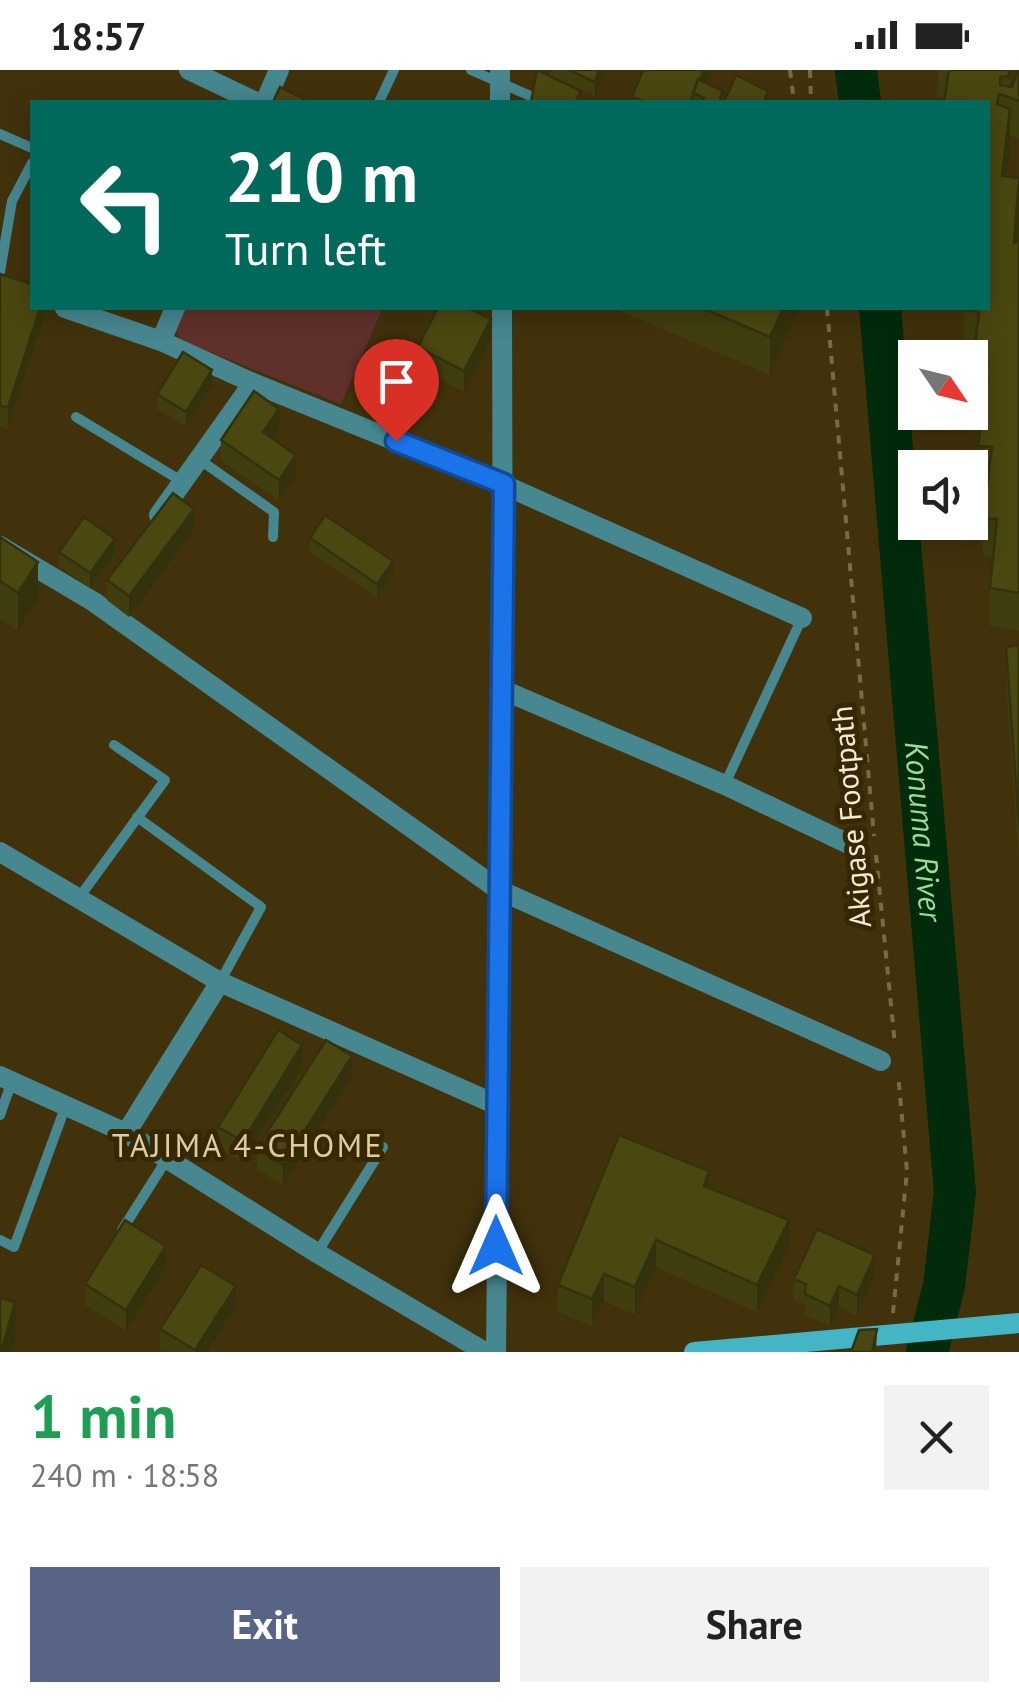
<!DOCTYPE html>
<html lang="en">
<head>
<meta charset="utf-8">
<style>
	:root { --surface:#fff; --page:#f2f2f2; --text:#222; --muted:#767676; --accent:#586485 }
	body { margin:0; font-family:"PT Sans",sans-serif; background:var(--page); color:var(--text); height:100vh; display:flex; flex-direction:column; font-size:38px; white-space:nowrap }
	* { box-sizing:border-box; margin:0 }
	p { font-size:32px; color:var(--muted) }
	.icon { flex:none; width:55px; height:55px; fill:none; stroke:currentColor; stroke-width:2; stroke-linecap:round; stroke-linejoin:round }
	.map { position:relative; height:1282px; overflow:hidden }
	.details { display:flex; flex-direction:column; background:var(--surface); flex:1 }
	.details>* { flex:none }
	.guide { position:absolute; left:30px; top:30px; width:960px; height:210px; border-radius:0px; box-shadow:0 5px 25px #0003; background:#00695c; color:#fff; overflow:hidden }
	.needle { width:65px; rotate:125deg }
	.tools { position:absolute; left:898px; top:270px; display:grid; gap:20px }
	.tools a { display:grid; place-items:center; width:90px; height:90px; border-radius:0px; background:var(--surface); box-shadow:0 5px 25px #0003; font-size:50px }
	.pin { position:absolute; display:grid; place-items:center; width:85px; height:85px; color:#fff; margin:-102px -42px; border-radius:50% 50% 50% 0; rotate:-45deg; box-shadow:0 0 10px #0007 }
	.pin .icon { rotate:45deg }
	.me { position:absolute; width:110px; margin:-55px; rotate:0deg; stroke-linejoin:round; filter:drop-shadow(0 0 8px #0008) }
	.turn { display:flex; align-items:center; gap:35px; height:210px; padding:0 30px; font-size:45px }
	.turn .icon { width:130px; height:130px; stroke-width:2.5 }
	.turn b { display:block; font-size:70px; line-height:85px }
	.round { display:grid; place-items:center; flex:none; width:105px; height:105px; border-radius:0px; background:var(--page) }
	.overview { display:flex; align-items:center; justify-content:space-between; height:170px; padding:0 30px }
	h1 { font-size:60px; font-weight:700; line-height:75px; color:#1e9e55 }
	.cta { display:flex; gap:20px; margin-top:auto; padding:20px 30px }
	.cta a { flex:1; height:115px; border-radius:0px; background:var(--accent); color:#fff; font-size:40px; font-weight:700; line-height:115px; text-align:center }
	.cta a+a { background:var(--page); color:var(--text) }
	.status { display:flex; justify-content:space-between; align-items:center; height:70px; padding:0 50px; background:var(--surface); direction:ltr }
	.status svg { height:28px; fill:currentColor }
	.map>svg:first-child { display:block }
</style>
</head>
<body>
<div class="status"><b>18:57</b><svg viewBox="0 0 49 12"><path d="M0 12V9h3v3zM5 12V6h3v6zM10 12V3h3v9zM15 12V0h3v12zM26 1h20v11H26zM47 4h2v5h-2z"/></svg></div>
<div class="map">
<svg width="1019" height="1282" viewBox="0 0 1019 1282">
	<rect width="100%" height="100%" fill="#41320c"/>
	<!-- green -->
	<path fill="#60302b" d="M184 238H374L381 242 341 334 180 270 175 258Z"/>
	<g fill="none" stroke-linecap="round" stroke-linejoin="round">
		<!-- river -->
		<g stroke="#012b0a" stroke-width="42">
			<path d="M856 0 860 32"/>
			<path id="s1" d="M880 238 955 1122 944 1216 927 1282"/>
		</g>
		<!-- path -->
		<path stroke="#786b4a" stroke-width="4" stroke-dasharray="8 8" stroke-linecap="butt" d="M790 0 794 32
			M810 0 811 32
			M827 238 874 766
			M876 785 895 975
			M893 1243 907 1101 898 1004"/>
		<!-- service -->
		<path stroke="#468790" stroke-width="10" d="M471 0 544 32
			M379 32 394 0
			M0 64 32 78
			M0 202 12 131 32 93
			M76 347 183 412
			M200 390 274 442 273 467
			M725 714 802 548
			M137 747 261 837 220 912
			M78 829 165 710 114 675
			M0 1045 12 1011
			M122 1160 167 1089
			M0 1170 14 1177 66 1035
			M317 1183 383 1077"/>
		<!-- minor -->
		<path stroke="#468790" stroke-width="20" d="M189 0 256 32
			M265 32 279 0
			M500 32V0
			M65 238 161 271 253 313 504 415 802 548
			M161 271 175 238
			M159 445 253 313
			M0 476 94 532 499 820 881 991
			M503 620 725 715 855 777
			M0 782 220 912 497 1035
			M0 1006 126 1063 317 1183 485 1282
			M126 1063 220 912
			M496 1282 503 620 502 238"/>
		<!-- secondary -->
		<path stroke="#43b5c4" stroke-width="20" d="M694 1282 1019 1253"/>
	</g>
	<!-- wall -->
	<path fill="#403d0f" d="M551 0H605L595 26 551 6Z
		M938 0H1010V17H1012L1019 0V69L1010 66 1006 106 1018 171 1019 170V561L990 556V518L993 486 983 485V448L987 415 978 414V376L982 350 971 348V310L974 279 963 277 964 238H988V32L938 27Z
		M708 13 723 32H632V27Z
		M0 204 46 238 8 359 0 356Z
		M613 238H799L770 305Z
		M491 270 464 322 418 298V277Z
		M212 315 186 357 157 339V324Z
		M279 360 273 368 296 406 279 431 221 391V370Z
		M194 460 129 547 107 530V510Z
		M0 467 38 530 18 561 0 549Z
		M310 468 393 505 377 528 310 482Z
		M59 482 115 483 90 518 59 496Z
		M1019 575V793L1006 615V577Z
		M302 996 243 1092 218 1078V1057Z
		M352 1007 283 1116 257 1099V1078Z
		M709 1118 789 1177 757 1242 656 1197 635 1245 604 1231 592 1256 558 1242V1215Z
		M166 1197 126 1261 85 1235V1214Z
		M875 1206 857 1246 839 1237 830 1256 805 1245V1235L794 1230V1209Z
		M236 1237 207 1282H164L160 1280V1259Z"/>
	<!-- shaded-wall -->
	<path fill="#34320c" d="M599 0H605L595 26V12Z
		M704 0H713L702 27 694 24Z
		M1010 39V77L1002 144V106Z
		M1019 117V155L1014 211V173Z
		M40 238H46V240L8 359V338Z
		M783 238H799L770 305V267Z
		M491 249V270L464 322V301Z
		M212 300V315L186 357V342Z
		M279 339V360L263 383V362Z
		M296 385V406L279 431V410Z
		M194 439V460L129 547V526Z
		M115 469V483L90 518V503Z
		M393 491V505L377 528V514Z
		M38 492V530L18 561V523Z
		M302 975V996L243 1092V1071Z
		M352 986V1007L283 1116V1095Z
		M709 1101V1128L704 1116Z
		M789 1150V1177L757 1242V1215Z
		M656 1170V1197L635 1245V1217Z
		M166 1176V1197L126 1261V1240Z
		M875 1185V1206L857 1246V1225Z
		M604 1204V1231L592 1256V1229Z
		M236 1216V1237L207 1282H195Z
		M839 1216V1237L830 1256V1236Z
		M15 1232V1270L11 1282H1Z
		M877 1259 876 1282H872Z"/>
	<!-- building -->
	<path fill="#4a4711" stroke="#34320c" stroke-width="2.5" d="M537 0 581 21 576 32H531Z
		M569 0H599L595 12Z
		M643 0H704L700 9H698L691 32H646L632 27Z
		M949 0H1009V6L1000 7V15L1012 17 1018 0H1019V31L999 24 997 34 1010 39 1002 106 1019 108 1014 173 1019 170V523L990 518 997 449 983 448 992 377 978 376 987 313 971 310 979 242 963 239 964 238H988V32H944Z
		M736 5 768 21 764 32H724Z
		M698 9 723 21 719 32H702L704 28 693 23Z
		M280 17 310 32H273Z
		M0 204 32 214V238H40L8 338 0 335Z
		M438 238H468L491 249 464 301 418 277Z
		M702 238H783L770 267Z
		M183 282 212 300 186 342 157 324Z
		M254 321 279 339 263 362 296 385 279 410 221 370Z
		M173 423 194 439 129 526 107 510Z
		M325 445 393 491 377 514 310 468Z
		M84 447 115 469 90 503 59 482Z
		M0 467 38 492 18 523 0 511Z
		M1019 575V755L1006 577Z
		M278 960 302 975 243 1071 218 1057Z
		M326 970 352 986 283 1095 257 1078Z
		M619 1065 709 1101 704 1116 789 1150 757 1215 656 1170 635 1217 604 1204 592 1229 558 1215Z
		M125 1150 166 1176 126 1240 85 1214Z
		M817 1159 875 1185 857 1225 839 1216 830 1236 805 1224 806 1214 794 1209Z
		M201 1195 236 1216 195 1280 160 1259Z
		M0 1228 15 1232 1 1282H0Z
		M877 1259 872 1282H851L859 1260Z"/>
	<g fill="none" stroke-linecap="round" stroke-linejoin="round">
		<defs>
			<path id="route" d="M396 371 504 414 496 1176"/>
		</defs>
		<!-- route casing -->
		<use href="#route" stroke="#114b97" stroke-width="25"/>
		<!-- route -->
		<use href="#route" stroke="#1a73e8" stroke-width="18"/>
	</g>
	<g text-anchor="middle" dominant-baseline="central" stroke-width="10" stroke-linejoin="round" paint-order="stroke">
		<!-- street labels -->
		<g font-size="30" fill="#f4ebd7" stroke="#362801">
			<text transform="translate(850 747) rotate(-95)">Akigase Footpath</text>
		</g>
		<!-- water labels -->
		<g font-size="32" font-style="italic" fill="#93df9b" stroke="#362801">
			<text stroke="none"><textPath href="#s1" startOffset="525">Konuma River</textPath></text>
		</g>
		<!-- neighbourhood labels -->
		<g font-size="32" letter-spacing="2.5" fill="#decda4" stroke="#362801">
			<text x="248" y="1075">TAJIMA 4-CHOME</text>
		</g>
	</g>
</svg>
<div class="tools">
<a><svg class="needle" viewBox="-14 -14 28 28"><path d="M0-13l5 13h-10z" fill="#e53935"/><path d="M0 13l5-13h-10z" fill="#767676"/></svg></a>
<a><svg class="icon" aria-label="sound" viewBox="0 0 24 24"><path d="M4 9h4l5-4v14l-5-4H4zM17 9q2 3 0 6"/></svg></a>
</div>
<div class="pin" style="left:396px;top:371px;background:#d93025"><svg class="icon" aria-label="arrive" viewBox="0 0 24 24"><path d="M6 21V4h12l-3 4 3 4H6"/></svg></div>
<svg class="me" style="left:496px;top:1176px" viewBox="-20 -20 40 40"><path d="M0-17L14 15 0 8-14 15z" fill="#1a73e8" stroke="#fff" stroke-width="4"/></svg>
<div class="guide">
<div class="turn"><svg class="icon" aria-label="left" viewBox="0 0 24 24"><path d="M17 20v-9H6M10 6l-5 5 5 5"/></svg><div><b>210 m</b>Turn left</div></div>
</div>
</div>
<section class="details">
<div class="overview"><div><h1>1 min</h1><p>240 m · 18:58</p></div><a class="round"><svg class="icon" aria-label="close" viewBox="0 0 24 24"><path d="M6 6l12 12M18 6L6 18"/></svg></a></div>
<div class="cta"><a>Exit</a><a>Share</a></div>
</section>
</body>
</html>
